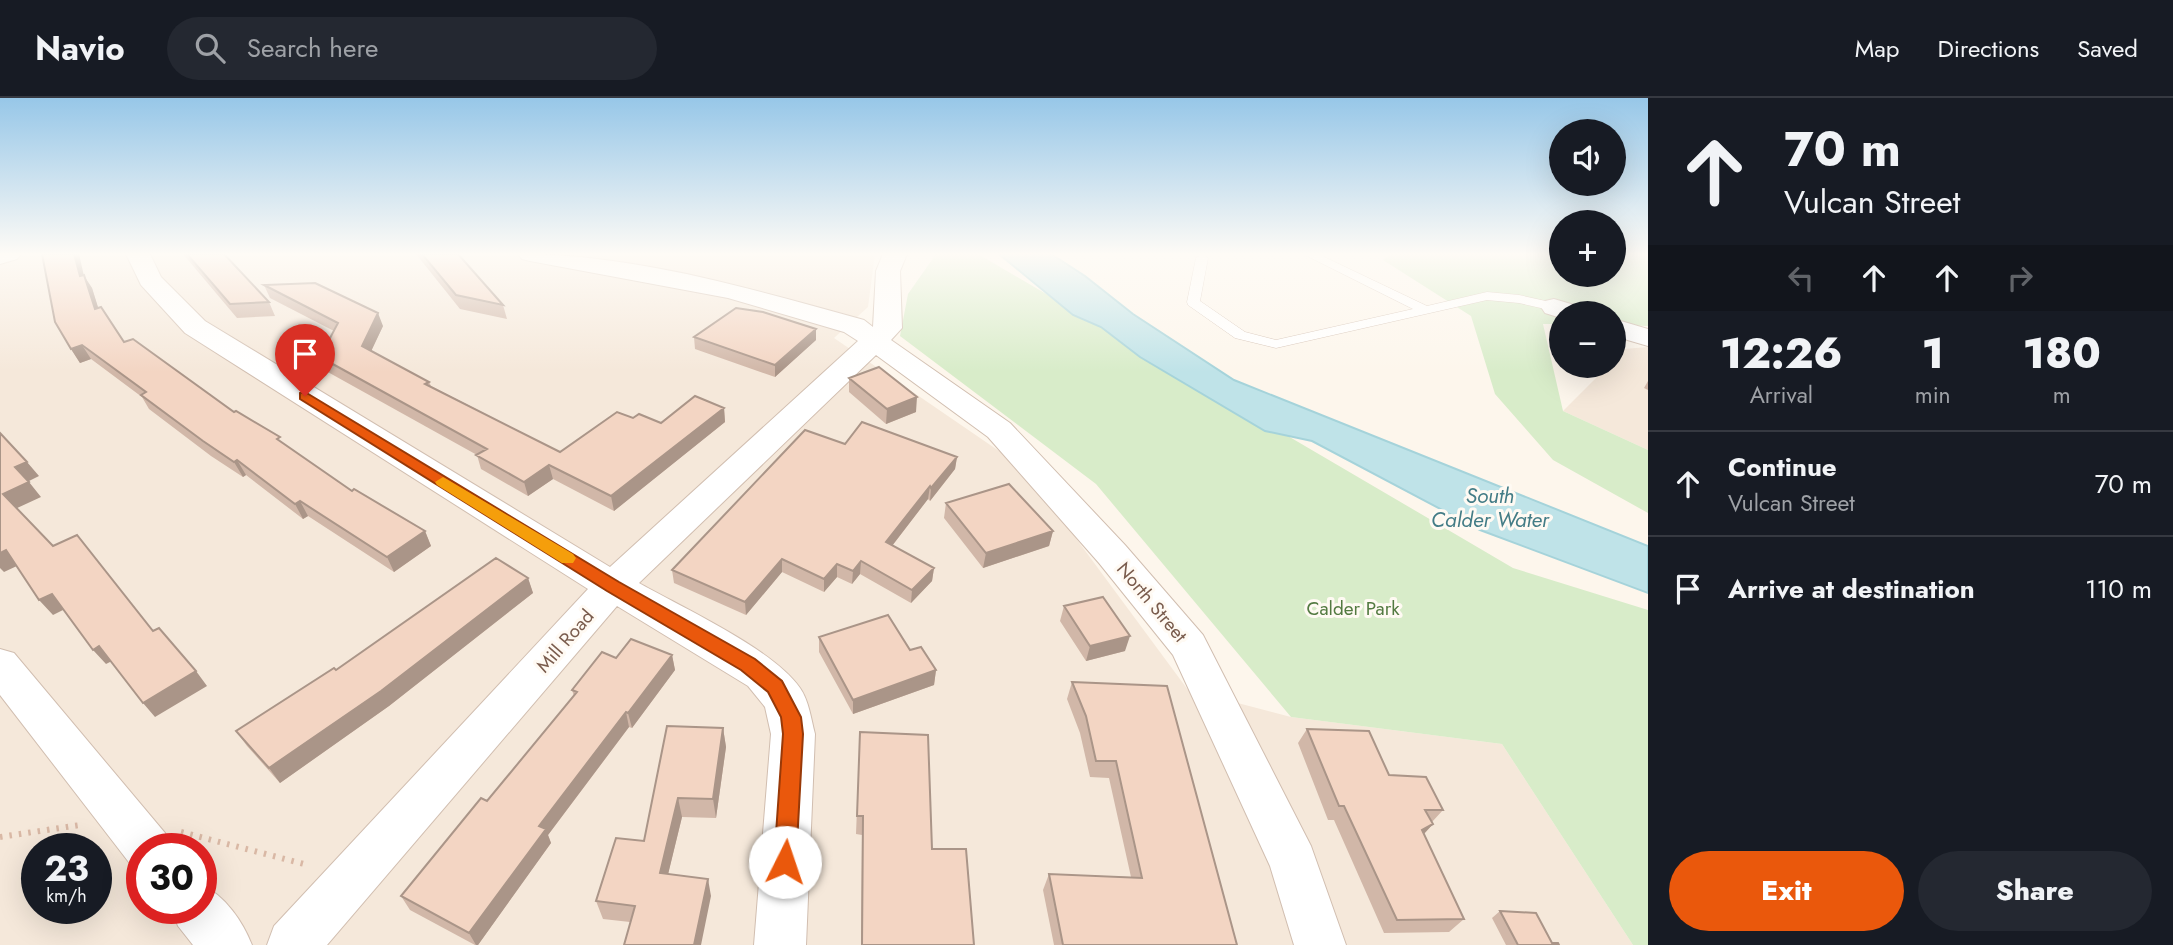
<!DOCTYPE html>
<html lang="en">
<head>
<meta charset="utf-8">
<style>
	:root { --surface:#171b24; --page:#242831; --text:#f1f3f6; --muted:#9ea1a6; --line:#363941; --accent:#ea580c }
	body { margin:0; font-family:Jost,sans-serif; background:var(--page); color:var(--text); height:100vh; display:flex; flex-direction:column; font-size:26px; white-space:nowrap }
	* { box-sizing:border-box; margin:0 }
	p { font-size:23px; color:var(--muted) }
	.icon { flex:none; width:38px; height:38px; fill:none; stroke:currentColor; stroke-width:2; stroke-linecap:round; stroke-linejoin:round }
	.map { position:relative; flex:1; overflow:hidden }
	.sheet { display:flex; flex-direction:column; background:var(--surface); width:525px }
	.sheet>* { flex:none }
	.guide { background:#171b24; color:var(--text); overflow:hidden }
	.buttons { position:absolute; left:1549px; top:21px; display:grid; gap:14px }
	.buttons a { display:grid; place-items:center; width:77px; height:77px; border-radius:50%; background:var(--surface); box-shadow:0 7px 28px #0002; font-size:35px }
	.speed { position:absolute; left:21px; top:735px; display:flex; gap:14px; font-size:35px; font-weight:700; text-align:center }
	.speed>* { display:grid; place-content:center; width:91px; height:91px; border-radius:50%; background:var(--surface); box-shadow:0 7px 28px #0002; line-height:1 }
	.speed small { font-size:18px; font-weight:400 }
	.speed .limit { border:10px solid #d22; background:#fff; color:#111 }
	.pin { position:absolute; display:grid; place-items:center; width:60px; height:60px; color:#fff; margin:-72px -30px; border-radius:50% 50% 50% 0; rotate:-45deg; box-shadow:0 0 7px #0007 }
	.pin .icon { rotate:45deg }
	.me { position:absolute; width:77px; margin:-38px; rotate:4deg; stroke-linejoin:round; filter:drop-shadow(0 0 5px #0008) }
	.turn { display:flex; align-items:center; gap:24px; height:147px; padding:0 21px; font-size:32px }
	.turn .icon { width:91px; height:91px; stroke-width:2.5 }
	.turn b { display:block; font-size:49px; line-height:60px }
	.lanes { display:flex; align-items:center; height:66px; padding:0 21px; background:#0003; justify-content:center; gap:35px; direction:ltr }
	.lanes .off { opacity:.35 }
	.eta { display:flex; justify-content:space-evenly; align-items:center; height:119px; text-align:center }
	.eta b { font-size:42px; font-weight:800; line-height:49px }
	.primary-button { display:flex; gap:14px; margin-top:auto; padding:14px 21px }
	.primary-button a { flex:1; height:80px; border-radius:42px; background:var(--accent); color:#fff; font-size:28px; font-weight:800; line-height:80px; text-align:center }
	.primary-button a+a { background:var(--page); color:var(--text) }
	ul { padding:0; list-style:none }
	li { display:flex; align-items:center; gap:21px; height:105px; padding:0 21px; border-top:2px solid var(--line) }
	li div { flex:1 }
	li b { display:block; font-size:26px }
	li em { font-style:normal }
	header { display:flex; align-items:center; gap:42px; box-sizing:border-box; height:98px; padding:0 35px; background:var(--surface); border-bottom:2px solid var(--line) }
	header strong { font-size:33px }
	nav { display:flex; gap:38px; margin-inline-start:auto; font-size:24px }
	.search { width:490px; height:63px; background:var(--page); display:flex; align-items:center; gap:18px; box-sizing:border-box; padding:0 24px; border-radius:38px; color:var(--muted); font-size:26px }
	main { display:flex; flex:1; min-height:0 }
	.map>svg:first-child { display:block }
</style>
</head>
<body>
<header>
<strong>Navio</strong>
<div class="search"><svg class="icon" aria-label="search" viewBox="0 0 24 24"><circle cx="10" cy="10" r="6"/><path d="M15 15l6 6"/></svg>Search here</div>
<nav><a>Map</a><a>Directions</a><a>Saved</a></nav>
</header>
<main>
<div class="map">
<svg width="1648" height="847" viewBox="0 0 1648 847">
	<rect width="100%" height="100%" fill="#fdf6ec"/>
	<!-- residential -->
	<path fill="#f5e8da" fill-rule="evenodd" d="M0 156H875L868 209 834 240 1024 370 1188 592 1291 619 1502 646 1633 847H0ZM37 751H96V810H37ZM142 751H201V810H142Z
		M1648 249V352L1563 313 1608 268H1614V262L1624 251Z"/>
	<!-- green -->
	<path fill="#d8ecc9" d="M936 156H978L1513 470 1648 512V847H1633L1502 646 1291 619 1096 386 900 238 908 196Z
		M1390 156H1561V177H1614V156H1648V228L1614 227V215H1561V226H1543L1563 313 1648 352V415L1553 362 1495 296 1471 218 1383 162Z"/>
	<!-- water -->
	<path fill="#bfe3e8" stroke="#a5d3da" stroke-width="2" d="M999 156H1051L1085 178 1133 216 1234 282 1648 448V495L1480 432 1312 343 1265 333 1140 259 1101 229 1073 217Z"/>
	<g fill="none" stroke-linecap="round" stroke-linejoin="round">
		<defs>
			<path id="service" d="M1202 156 1208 160 1200 203 1245 234 1276 242 1413 211 1303 156H1318L1427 208 1487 194 1519 197 1559 206 1561 209 1554 213 1519 205 1487 202 1276 250 1235 240 1188 207 1187 204 1196 160Z"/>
			<path id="minor" d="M0 156H21L17 161 0 166Z
				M126 156H150L161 179 205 223 610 469 858 243 844 234 728 200 530 163 522 161 518 156C635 156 751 191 864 222L873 229 876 173 883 156H907L900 173 902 230 891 242 1010 325 1125 447 1203 537 1311 748 1346 847H1294L1270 768 1173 557 1099 465 988 339 876 257 639 485C683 510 773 551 800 590 809 603 811 621 815 636L806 847H754L771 636 765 609 748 588 617 508 327 847H267L274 828 588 491 185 235 141 187Z
				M1554 201 1581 209 1585 215H1561V220L1545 215 1541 209 1545 203Z
				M1614 221 1648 231V248L1614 238Z
				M0 551 14 555 165 735 172 751H142V771L131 767 0 597Z
				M201 787C225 797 243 824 252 847H193L178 828 171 810H201Z"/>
		</defs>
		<!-- service casing -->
		<use href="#service" stroke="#d1beb0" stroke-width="1"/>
		<!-- minor casing -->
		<use href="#minor" stroke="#d1beb0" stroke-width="2"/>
		<!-- path -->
		<path stroke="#d9b8a5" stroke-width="6" stroke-dasharray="2.5 7" stroke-linecap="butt" d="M181 734 308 767
			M0 739 80 727"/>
		<!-- service -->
		<use href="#service" fill="#fff" fill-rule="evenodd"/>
		<!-- minor -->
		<use href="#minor" fill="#fff" fill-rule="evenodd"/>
	</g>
	<!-- wall -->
	<path fill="#d1b7a8" d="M183 156H224L269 204 275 218 237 220Z
		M416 156H458L503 207 507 221 460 211Z
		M84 178 92 190 98 210 124 244 283 345 352 393 425 433 431 448 394 474 308 418 303 421 246 377 243 379 211 358 149 311 142 299 91 261 80 265 71 251Z
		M264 187 383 228 371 253 429 284 431 288 560 354 633 320 661 325 724 310 725 324 614 413 553 381 528 398 481 371 477 357 326 273 320 259 334 233 270 200Z
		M816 231V242L775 279 695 251 694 239Z
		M849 280 916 314 886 326 849 294Z
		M1648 283V292L1644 290Z
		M845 346 957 359 955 371 930 403 928 401 892 448 934 470 932 483 911 505 860 476 852 486 837 479 824 494 782 474 746 517 674 485 672 472Z
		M946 405 1053 433 1049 448 983 470 944 420Z
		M528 480 533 495 389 608 280 685 247 648 236 633 336 572Z
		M1064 508 1125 553 1086 563 1060 523Z
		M819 539 936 572 934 587 853 616 819 554Z
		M672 557 675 572 632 630 629 629 548 737 551 745 478 847H475L410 812 401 798 487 703 574 598 572 592Z
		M1072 584 1237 847H1054L1043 792 1049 776 1131 779 1109 680 1090 679 1080 635 1067 601Z
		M723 630 726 649 716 720 682 719 668 776 711 798 630 824 603 821 596 803 644 743Z
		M1307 631 1389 677 1443 712 1432 724 1433 726 1424 736 1464 821 1449 834 1384 835 1334 722H1328L1298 645Z
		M860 634 932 751 974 847H861L862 737 856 736Z
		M1500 813 1552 845 1559 847H1506L1492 820Z"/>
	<!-- shaded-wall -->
	<path fill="#aa9588" d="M74 156H79L84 178 92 190 103 225 95 211 80 178Z
		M378 215 383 228 367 262 362 248Z
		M816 231V242L775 279V267Z
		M82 247 91 261 80 265 71 251Z
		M917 299 916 314 886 326 887 311Z
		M724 310 725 324 614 413 611 398Z
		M957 359 955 371 930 403 931 390Z
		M237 362 246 377 243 379 234 364Z
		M27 364 39 378 27 384 15 369Z
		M549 367 553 381 528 398 524 384Z
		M29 384 41 399 15 411 3 396Z
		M930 388 928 401 885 457 886 444Z
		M300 403 308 418 303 421 295 406Z
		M425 433 431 448 394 474 387 459Z
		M1053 433 1049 448 983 470 986 455Z
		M6 452 19 467 4 474 0 470V455Z
		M782 461V474L746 517 745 504Z
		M861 463 860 476 852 486 853 473Z
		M837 466V479L824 494V481Z
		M934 470 932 483 911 505 912 492Z
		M528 480 533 495 389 608 280 685 269 670Z
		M52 496 65 511 53 517 39 502Z
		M1130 538 1125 553 1086 563 1090 548Z
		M99 548 112 563 106 566 93 552Z
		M672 557 675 572 632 630 628 615Z
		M936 572 934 587 853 616V602Z
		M196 573 207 588 155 619 143 605Z
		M626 614 629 629 548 737 551 745 478 847H476L469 835 539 728Z
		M723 630 726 649 716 720 713 701Z
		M678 700 682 719 664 793 660 775Z
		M1433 726 1420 740 1422 732Z
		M708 781 711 798 701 847H694Z"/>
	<!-- building -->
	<path fill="#f3d5c3" stroke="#aa9588" stroke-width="2" d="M42 156H74L80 178 84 177 95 211 101 209 124 244 133 241 234 314 236 313 280 339 277 341 352 393 354 391 425 433 387 459 300 403 295 406 237 362 234 364 203 343 141 297 146 294 82 247 71 251 55 224Z
		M187 156H224L269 204 230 206Z
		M422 156H458L503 207 456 197Z
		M315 185 378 215 362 248 429 284 425 286 560 354 617 314 633 320 639 316 661 325 695 298 724 310 611 398 549 367 524 384 476 357 487 351 320 259 338 225 264 187Z
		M736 210 763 214 816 231 775 267 694 239Z
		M879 269 917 299 887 311 849 280Z
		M862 324 957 359 931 390 930 388 886 444 934 470 912 492 861 463 853 473 837 466 824 481 782 461 745 504 672 472 805 332 845 346Z
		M0 335 27 364 15 369 29 384 3 396 53 448 77 437 153 533 159 530 196 573 143 605 99 548 93 552 52 496 39 502 6 452 0 455Z
		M1009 386 1053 433 986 455 946 405Z
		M496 460 528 480 381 593 269 670 236 633 334 570 336 572Z
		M1103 499 1130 538 1090 548 1064 508Z
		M888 517 910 552 921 549 936 572 853 602 819 539Z
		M631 541 672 557 628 615 626 614 539 728 546 731 469 835 401 798 481 700 487 703 577 594 572 592 602 554 616 560Z
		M1072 584 1167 588 1237 847H1063L1049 776 1142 780 1116 663H1096L1086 618Z
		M667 628 723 630 713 701 678 700 660 775 708 781 694 847H624L635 808 596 803 616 740 644 743Z
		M1307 631 1369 633 1389 677 1426 679 1443 712H1425L1433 726 1422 732 1464 821 1397 822 1344 708H1339Z
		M860 634 928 637 932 751H966L974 847H862L863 718H857Z
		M1500 813 1536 815 1552 845H1558L1559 847H1518Z"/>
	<!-- sky -->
	<linearGradient id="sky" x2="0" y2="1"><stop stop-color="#97c7e8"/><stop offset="0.57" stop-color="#fefbf6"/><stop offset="1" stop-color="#fefbf6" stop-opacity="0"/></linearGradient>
	<rect width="1648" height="274" fill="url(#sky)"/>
	<!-- route -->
	<path fill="#ea580c" stroke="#983908" stroke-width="2" d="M305 294 619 484 755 561 782 583 801 619 803 636 796 764 793 772 785 775 777 772 774 764 783 636 781 619 768 594 741 572 607 493 300 301V295Z"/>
	<!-- slow -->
	<path fill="#f59e0b" d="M443 379 573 456 576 460 573 465H562L437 387 435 384Z"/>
	<g text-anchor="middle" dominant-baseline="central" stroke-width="6" stroke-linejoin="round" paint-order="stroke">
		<!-- street labels -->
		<g font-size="19" fill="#7a5c4d" stroke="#fffaf3">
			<text transform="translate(1152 504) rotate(50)">North Street</text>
			<text transform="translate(565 543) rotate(-49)">Mill Road</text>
		</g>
		<!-- park labels -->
		<g font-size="19" fill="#537a41" stroke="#fffaf3">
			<text x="1353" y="510">Calder Park</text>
		</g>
		<!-- water labels -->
		<g font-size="21" font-style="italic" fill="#437c86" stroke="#fffaf3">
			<text x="1490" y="398">South<tspan x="1490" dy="24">Calder Water</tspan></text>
		</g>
	</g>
</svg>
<div class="buttons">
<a><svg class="icon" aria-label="sound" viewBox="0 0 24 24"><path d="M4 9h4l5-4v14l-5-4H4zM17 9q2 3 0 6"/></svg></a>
<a>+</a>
<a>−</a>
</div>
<div class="speed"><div>23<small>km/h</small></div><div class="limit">30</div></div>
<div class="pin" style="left:305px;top:298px;background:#d93025"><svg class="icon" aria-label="arrive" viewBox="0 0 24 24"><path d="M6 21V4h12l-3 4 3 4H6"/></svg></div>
<svg class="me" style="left:785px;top:764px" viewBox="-20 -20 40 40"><circle r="19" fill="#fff"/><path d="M0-13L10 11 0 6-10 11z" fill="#ea580c"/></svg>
</div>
<section class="sheet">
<div class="guide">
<div class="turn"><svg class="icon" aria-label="ahead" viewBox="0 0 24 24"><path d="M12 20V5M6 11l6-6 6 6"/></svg><div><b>70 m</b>Vulcan Street</div></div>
<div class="lanes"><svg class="icon off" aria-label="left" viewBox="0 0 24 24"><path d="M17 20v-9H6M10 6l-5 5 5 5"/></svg><svg class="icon" aria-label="ahead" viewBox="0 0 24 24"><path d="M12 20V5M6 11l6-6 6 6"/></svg><svg class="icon" aria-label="ahead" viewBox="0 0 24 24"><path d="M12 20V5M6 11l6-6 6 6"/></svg><svg class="icon off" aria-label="right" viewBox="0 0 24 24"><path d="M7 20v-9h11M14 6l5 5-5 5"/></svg></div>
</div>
<div class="eta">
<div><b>12:26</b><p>Arrival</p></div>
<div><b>1</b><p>min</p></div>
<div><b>180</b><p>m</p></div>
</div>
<ul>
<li><svg class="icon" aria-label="ahead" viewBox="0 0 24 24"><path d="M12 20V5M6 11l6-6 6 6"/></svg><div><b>Continue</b><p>Vulcan Street</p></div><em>70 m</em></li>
<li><svg class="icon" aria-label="arrive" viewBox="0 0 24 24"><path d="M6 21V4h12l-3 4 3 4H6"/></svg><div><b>Arrive at destination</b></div><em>110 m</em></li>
</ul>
<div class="primary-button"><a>Exit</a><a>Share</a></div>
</section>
</main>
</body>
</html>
